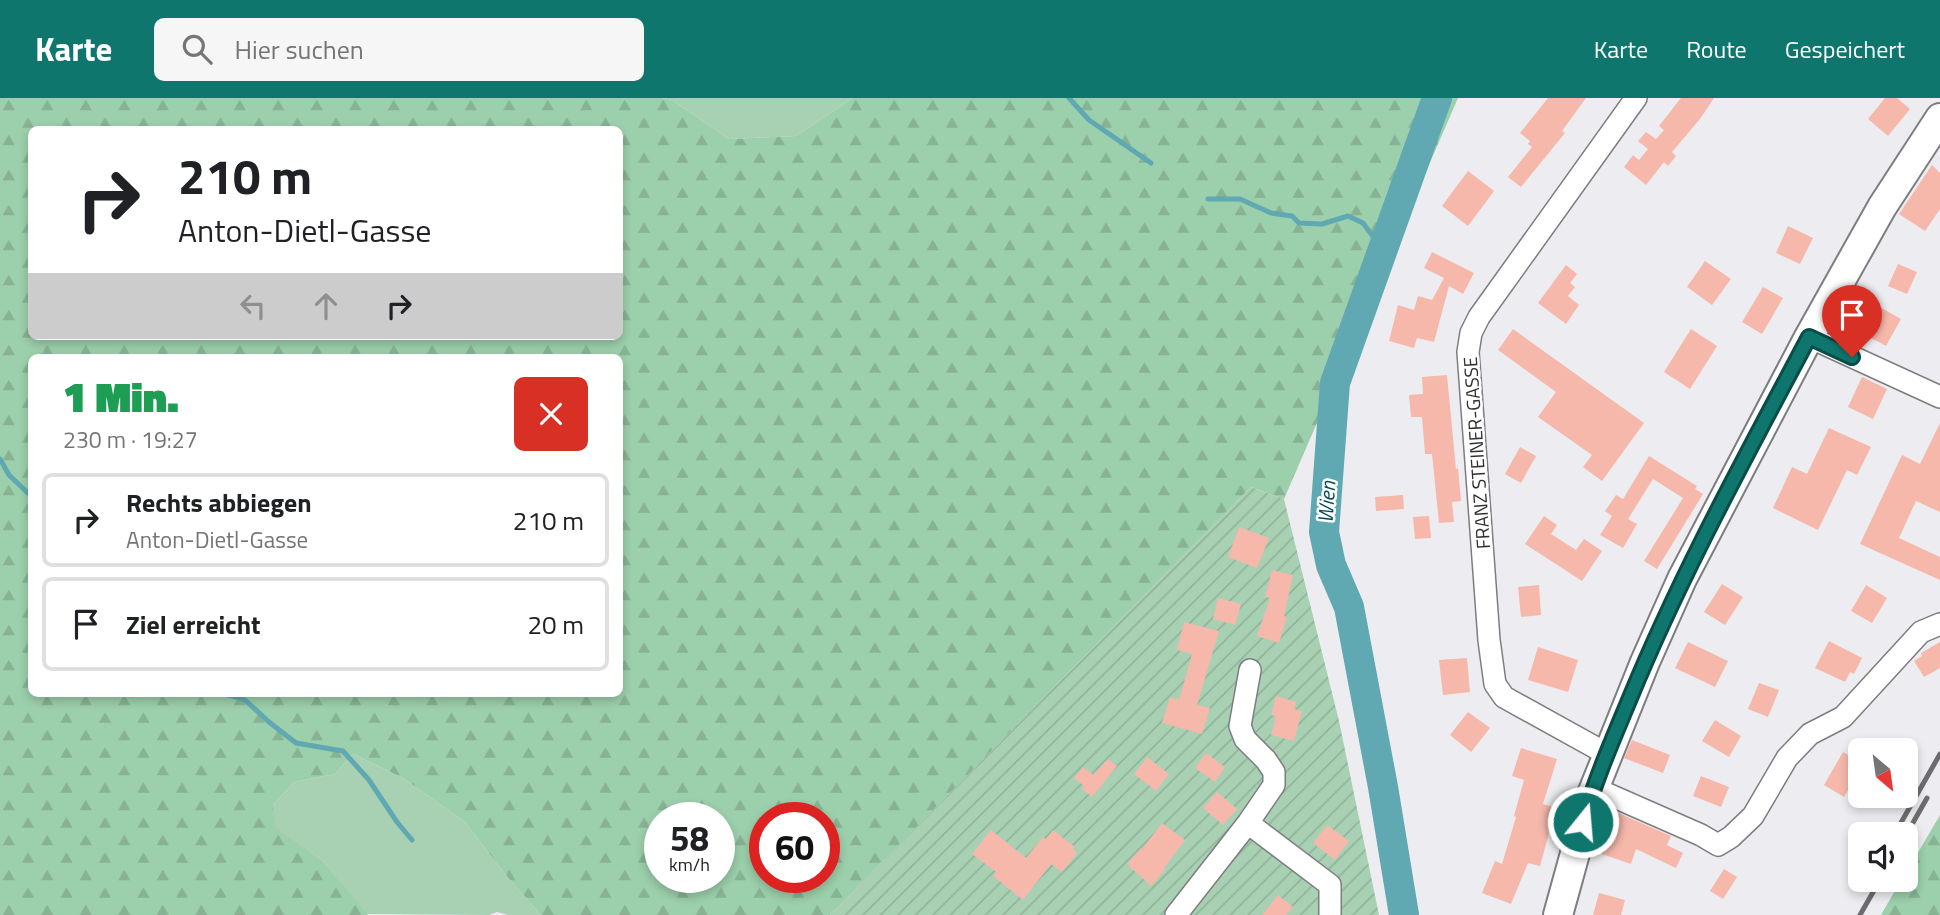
<!DOCTYPE html>
<html lang="de">
<head>
<meta charset="utf-8">
<style>
	:root { --surface:#fff; --page:#f6f6f6; --text:#202124; --muted:#757577; --line:#e0e0e0; --accent:#0f766e }
	body { margin:0; font-family:"Titillium Web",sans-serif; background:var(--page); color:var(--text); height:100vh; display:flex; flex-direction:column; font-size:26px; white-space:nowrap }
	* { box-sizing:border-box; margin:0 }
	p { font-size:23px; color:var(--muted) }
	.icon { flex:none; width:38px; height:38px; fill:none; stroke:currentColor; stroke-width:2; stroke-linecap:round; stroke-linejoin:round }
	.map { position:relative; flex:1; overflow:hidden }
	.details { position:absolute; left:28px; top:256px; width:595px; height:343px; display:flex; flex-direction:column; background:var(--surface); border-radius:10px; box-shadow:0 4px 10px #0003 }
	.details>* { flex:none }
	.banner { position:absolute; left:28px; top:28px; width:595px; height:214px; border-radius:10px; box-shadow:0 4px 10px #0003; background:#fff; color:var(--text); overflow:hidden }
	.needle { width:46px; rotate:151deg }
	.tools { position:absolute; left:1848px; top:640px; display:grid; gap:14px }
	.tools a { display:grid; place-items:center; width:70px; height:70px; border-radius:10px; background:var(--surface); box-shadow:0 4px 10px #0003; font-size:35px }
	.speed { position:absolute; left:644px; top:704px; display:flex; gap:14px; font-size:35px; font-weight:700; text-align:center }
	.speed>* { display:grid; place-content:center; width:91px; height:91px; border-radius:50%; background:var(--surface); box-shadow:0 4px 10px #0003; line-height:1 }
	.speed small { font-size:18px; font-weight:400 }
	.speed .limit { border:10px solid #d22; background:#fff; color:#111 }
	.pin { position:absolute; display:grid; place-items:center; width:60px; height:60px; color:#fff; margin:-72px -30px; border-radius:50% 50% 50% 0; rotate:-45deg; box-shadow:0 0 7px #0007 }
	.pin .icon { rotate:45deg }
	.me { position:absolute; width:77px; margin:-38px; rotate:17deg; stroke-linejoin:round; filter:drop-shadow(0 0 5px #0008) }
	.turn { display:flex; align-items:center; gap:24px; height:147px; padding:0 35px; font-size:32px }
	.turn .icon { width:91px; height:91px; stroke-width:2.5 }
	.turn b { display:block; font-size:49px; line-height:60px }
	.lanes { display:flex; align-items:center; height:66px; padding:0 35px; background:#0003; justify-content:center; gap:35px; direction:ltr }
	.lanes .off { opacity:.35 }
	.round { display:grid; place-items:center; flex:none; width:74px; height:74px; border-radius:10px; background:var(--page) }
	.overview { display:flex; align-items:center; justify-content:space-between; height:119px; padding:0 35px }
	h1 { font-size:42px; font-weight:800; line-height:52px; color:#1e9e55 }
	ul { padding:0; list-style:none }
	li { display:flex; align-items:center; gap:21px; height:94px; margin:0 14px 10px; padding:0 21px; border:4px solid var(--line); border-radius:10px }
	li div { flex:1 }
	li b { display:block; font-size:26px }
	li em { font-style:normal }
	header { display:flex; align-items:center; gap:42px; box-sizing:border-box; height:98px; padding:0 35px; background:var(--accent); color:#fff }
	header strong { font-size:33px }
	nav { display:flex; gap:38px; margin-inline-start:auto; font-size:24px }
	.search { width:490px; height:63px; background:var(--page); display:flex; align-items:center; gap:18px; box-sizing:border-box; padding:0 24px; border-radius:10px; color:var(--muted); font-size:26px }
	.map>svg:first-child { display:block }
</style>
</head>
<body>
<header>
<strong>Karte</strong>
<div class="search"><svg class="icon" aria-label="search" viewBox="0 0 24 24"><circle cx="10" cy="10" r="6"/><path d="M15 15l6 6"/></svg>Hier suchen</div>
<nav><a>Karte</a><a>Route</a><a>Gespeichert</a></nav>
</header>
<div class="map">
<svg width="1940" height="817" viewBox="0 0 1940 817">
	<defs>
		<pattern id="forest-firs" width="22" height="20" patternUnits="userSpaceOnUse" patternTransform="scale(1.75)"><rect width="22" height="20" fill="#9ccfab"/><path d="M5 1l3.5 6h-7zM16 11l3.5 6h-7z" fill="#87b294"/></pattern>
		<pattern id="garden-furrows" width="10" height="10" patternUnits="userSpaceOnUse" patternTransform="scale(1.75)"><rect width="10" height="10" fill="#a8d1b4"/><path d="M-1 1l2-2M0 10L10 0M9 11l2-2" fill="none" stroke="#91b49b"/></pattern>
	</defs>
	<rect width="100%" height="100%" fill="#ededf1"/>
	<!-- grass -->
	<path fill="#a8d1b4" d="M662 0H853L796 38 729 41 672 2Z
		M353 656 403 680 465 724 505 776 541 817H508L497 814 489 817 366 816 323 763 275 730 273 707 294 684 335 676Z"/>
	<!-- forest -->
	<path fill="url(#forest-firs)" fill-rule="evenodd" d="M0 0H662L672 2 729 41 796 38 853 0H1458L1284 401 1251 389 830 817H541L505 776 465 724 403 680 353 656 335 676 294 684 273 707 276 730 323 763 368 817H0ZM32 32H620V238H32ZM32 259H620V595H32ZM660 719H719V779H660ZM765 719H824V779H765Z
		M1940 717V817H1881L1901 782H1906V775Z"/>
	<!-- garden -->
	<path fill="url(#garden-furrows)" d="M1251 389 1284 401 1339 623 1379 817H830Z"/>
	<g fill="none" stroke-linecap="round" stroke-linejoin="round">
		<!-- stream -->
		<path stroke="#60a9b2" stroke-width="5" d="M1069 0 1089 22 1151 65
			M1208 101H1240L1271 115 1292 118 1299 125 1322 126 1348 118 1363 125 1383 152
			M0 361 9 377 32 399
			M220 595 244 601 269 624 296 645 343 653 369 682 397 724 412 742"/>
		<!-- river -->
		<path stroke="#60a9b2" stroke-width="30" d="M1404 817 1383 689 1349 509 1331 467 1324 434 1335 285 1437 0"/>
	</g>
	<!-- building -->
	<path fill="#f5b8ab" d="M1548 0H1586L1562 33 1565 35 1521 89 1508 79 1532 49 1528 46 1530 43 1520 35Z
		M1681 0H1714L1700 21 1672 54 1676 58 1668 68 1664 64 1646 87 1624 69 1633 57 1639 62 1648 51 1638 43 1646 34 1656 41 1664 32 1659 28Z
		M1885 0H1897L1910 11 1888 38 1868 21Z
		M1932 67 1940 75V111L1925 133 1899 116Z
		M1468 73 1494 93 1468 128 1442 108Z
		M1788 128 1813 140 1800 166 1776 155Z
		M1432 154 1474 175 1463 196 1449 188 1434 244 1417 240 1414 250 1389 243 1398 207 1414 212 1418 198 1432 202 1444 180 1424 170Z
		M1705 163 1731 181 1712 207 1687 189Z
		M1898 166 1917 174 1907 196 1888 188Z
		M1566 167 1577 176 1570 185 1575 189 1568 198 1579 207 1566 226 1538 205Z
		M1763 189 1783 200 1762 236 1742 224Z
		M1878 208 1901 221 1886 248 1864 236Z
		M1513 231 1644 325 1602 383 1583 369 1592 357 1538 319 1556 294 1498 252Z
		M1691 231 1717 248 1690 291 1664 274Z
		M1447 277 1456 371 1458 370 1461 403 1452 404 1454 424 1439 425 1432 356H1425L1422 319H1411L1409 297 1423 296 1422 279Z
		M1862 279 1887 291 1873 321 1848 309Z
		M1940 325V414L1916 403 1899 440 1940 459V482L1860 446 1902 357 1920 366Z
		M1829 330 1871 349 1857 377 1847 372 1818 432 1773 410 1792 369 1807 376Z
		M1520 349 1536 358 1521 385 1505 376Z
		M1649 358 1697 388 1695 391 1703 396 1657 471 1644 463 1683 400 1653 381 1628 421 1637 426 1623 450 1600 437 1612 418 1605 413 1616 397 1623 401Z
		M1403 397 1404 411 1376 413 1375 399Z
		M1429 418 1431 440 1415 441 1413 419Z
		M1544 418 1557 427 1551 436 1576 452 1584 441 1602 453 1582 483 1525 446Z
		M1239 429 1269 440 1257 470 1228 459Z
		M1272 472 1293 477 1284 518 1287 519 1279 545 1257 538 1270 500 1265 499Z
		M1722 486 1743 499 1725 527 1704 514Z
		M1539 487 1541 517 1521 519 1518 489Z
		M1866 487 1887 500 1872 525 1851 513Z
		M1218 500 1241 506 1235 527 1213 521Z
		M1184 524 1219 533 1197 607 1210 610 1202 636 1162 625 1170 599 1179 602 1192 556 1177 552Z
		M1829 543 1862 560 1854 576 1850 574 1845 584 1815 570Z
		M1688 544 1728 563 1715 589 1675 570Z
		M1940 544V570L1924 579 1914 563 1922 558 1921 555Z
		M1538 549 1578 562 1568 594 1528 582Z
		M1467 560 1470 594 1443 597 1439 562Z
		M1759 585 1779 592 1768 619 1748 611Z
		M1276 598 1296 604 1294 611 1302 613 1294 643 1271 637 1276 618 1271 617Z
		M1468 614 1490 630 1471 654 1450 637Z
		M1715 622 1741 638 1729 659 1702 643Z
		M1632 642 1670 657 1663 675 1624 660Z
		M1521 650 1557 661 1543 706 1556 710 1540 768 1528 765 1511 806 1482 795 1495 763 1502 766 1516 719 1514 718 1524 682 1512 678Z
		M1843 654 1860 664V672L1844 699 1824 687Z
		M1206 655 1225 669 1215 684 1195 670Z
		M1147 659 1169 676 1156 693 1134 676Z
		M1108 661 1117 668 1092 699 1082 691 1084 688 1074 680 1083 669 1093 677Z
		M1701 678 1729 689 1721 709 1693 698Z
		M1217 694 1237 711 1223 727 1203 710Z
		M1607 710 1671 738 1667 747 1683 755 1676 770 1636 751 1631 766 1593 753Z
		M1162 725 1185 742 1164 770 1165 772 1151 788 1127 766 1141 750 1142 751Z
		M1327 727 1349 743 1335 762 1313 745Z
		M991 732 1026 760 1043 739 1046 741 1053 732 1075 749 1073 751 1077 755 1062 774 1051 766 1023 802 993 778 996 774 972 756Z
		M1724 771 1737 779 1723 801 1710 793Z
		M1599 795 1625 802 1621 817H1593Z
		M1278 797 1293 809 1286 817H1262Z"/>
	<g fill="none" stroke-linecap="round" stroke-linejoin="round">
		<defs>
			<path id="minor" d="M1809 239 1940 299
				M1607 656 1504 599 1495 586 1489 542 1468 254 1471 235 1479 219 1636 0
				M1594 690 1701 737 1718 747 1731 739 1753 718 1787 660 1810 636 1843 619 1921 534 1940 526
				M1248 725 1330 787V817
				M1176 817 1248 725 1274 687V674L1266 662 1245 641 1240 628 1250 572"/>
			<path id="major" d="M1558 817 1590 701 1645 564 1682 481 1809 239 1882 109 1940 20"/>
		</defs>
		<!-- minor casing -->
		<use href="#minor" stroke="#7d7d81" stroke-width="24"/>
		<!-- major casing -->
		<use href="#major" stroke="#7d7d81" stroke-width="32"/>
		<!-- minor -->
		<use href="#minor" stroke="#fff" stroke-width="21"/>
		<!-- major -->
		<use href="#major" stroke="#fff" stroke-width="28"/>
		<!-- rail -->
		<path stroke="#6d6d70" stroke-width="5" d="M1894 737 1940 656
			M1906 737 1927 700
			M1860 817 1880 782"/>
	</g>
	<g fill="none" stroke-linecap="round" stroke-linejoin="round">
		<defs>
			<path id="route" d="M1583 724C1595 682 1613 641 1630 600 1681 476 1746 358 1809 239L1852 259"/>
		</defs>
		<!-- route casing -->
		<use href="#route" stroke="#0a4d48" stroke-width="18"/>
		<!-- route -->
		<use href="#route" stroke="#0f766e" stroke-width="12"/>
	</g>
	<g text-anchor="middle" dominant-baseline="central" stroke-width="5" stroke-linejoin="round" paint-order="stroke">
		<!-- street labels -->
		<g font-size="19" fill="#2f2f31" stroke="#fff">
			<text transform="translate(1476 355) rotate(-94)">FRANZ STEINER-GASSE</text>
		</g>
		<!-- water labels -->
		<g font-size="21" font-style="italic" fill="#074b52" stroke="#fff">
			<text transform="translate(1326 404) rotate(-86)">Wien</text>
		</g>
	</g>
</svg>
<div class="tools">
<a><svg class="needle" viewBox="-14 -14 28 28"><path d="M0-13l5 13h-10z" fill="#e53935"/><path d="M0 13l5-13h-10z" fill="#757577"/></svg></a>
<a><svg class="icon" aria-label="sound" viewBox="0 0 24 24"><path d="M4 9h4l5-4v14l-5-4H4zM17 9q2 3 0 6"/></svg></a>
</div>
<div class="speed"><div>58<small>km/h</small></div><div class="limit">60</div></div>
<div class="pin" style="left:1852px;top:259px;background:#d93025"><svg class="icon" aria-label="arrive" viewBox="0 0 24 24"><path d="M6 21V4h12l-3 4 3 4H6"/></svg></div>
<svg class="me" style="left:1583px;top:724px" viewBox="-20 -20 40 40"><circle r="17" fill="#0f766e" stroke="#fff" stroke-width="3"/><path d="M0-11L8 9 0 5-8 9z" fill="#fff"/></svg>
<div class="banner">
<div class="turn"><svg class="icon" aria-label="right" viewBox="0 0 24 24"><path d="M7 20v-9h11M14 6l5 5-5 5"/></svg><div><b>210 m</b>Anton-Dietl-Gasse</div></div>
<div class="lanes"><svg class="icon off" aria-label="left" viewBox="0 0 24 24"><path d="M17 20v-9H6M10 6l-5 5 5 5"/></svg><svg class="icon off" aria-label="ahead" viewBox="0 0 24 24"><path d="M12 20V5M6 11l6-6 6 6"/></svg><svg class="icon" aria-label="right" viewBox="0 0 24 24"><path d="M7 20v-9h11M14 6l5 5-5 5"/></svg></div>
</div>
<section class="details">
<div class="overview"><div><h1>1 Min.</h1><p>230 m · 19:27</p></div><a class="round" style="background:#d93025;color:#fff"><svg class="icon" aria-label="close" viewBox="0 0 24 24"><path d="M6 6l12 12M18 6L6 18"/></svg></a></div>
<ul>
<li><svg class="icon" aria-label="right" viewBox="0 0 24 24"><path d="M7 20v-9h11M14 6l5 5-5 5"/></svg><div><b>Rechts abbiegen</b><p>Anton-Dietl-Gasse</p></div><em>210 m</em></li>
<li><svg class="icon" aria-label="arrive" viewBox="0 0 24 24"><path d="M6 21V4h12l-3 4 3 4H6"/></svg><div><b>Ziel erreicht</b></div><em>20 m</em></li>
</ul>
</section>
</div>
</body>
</html>
